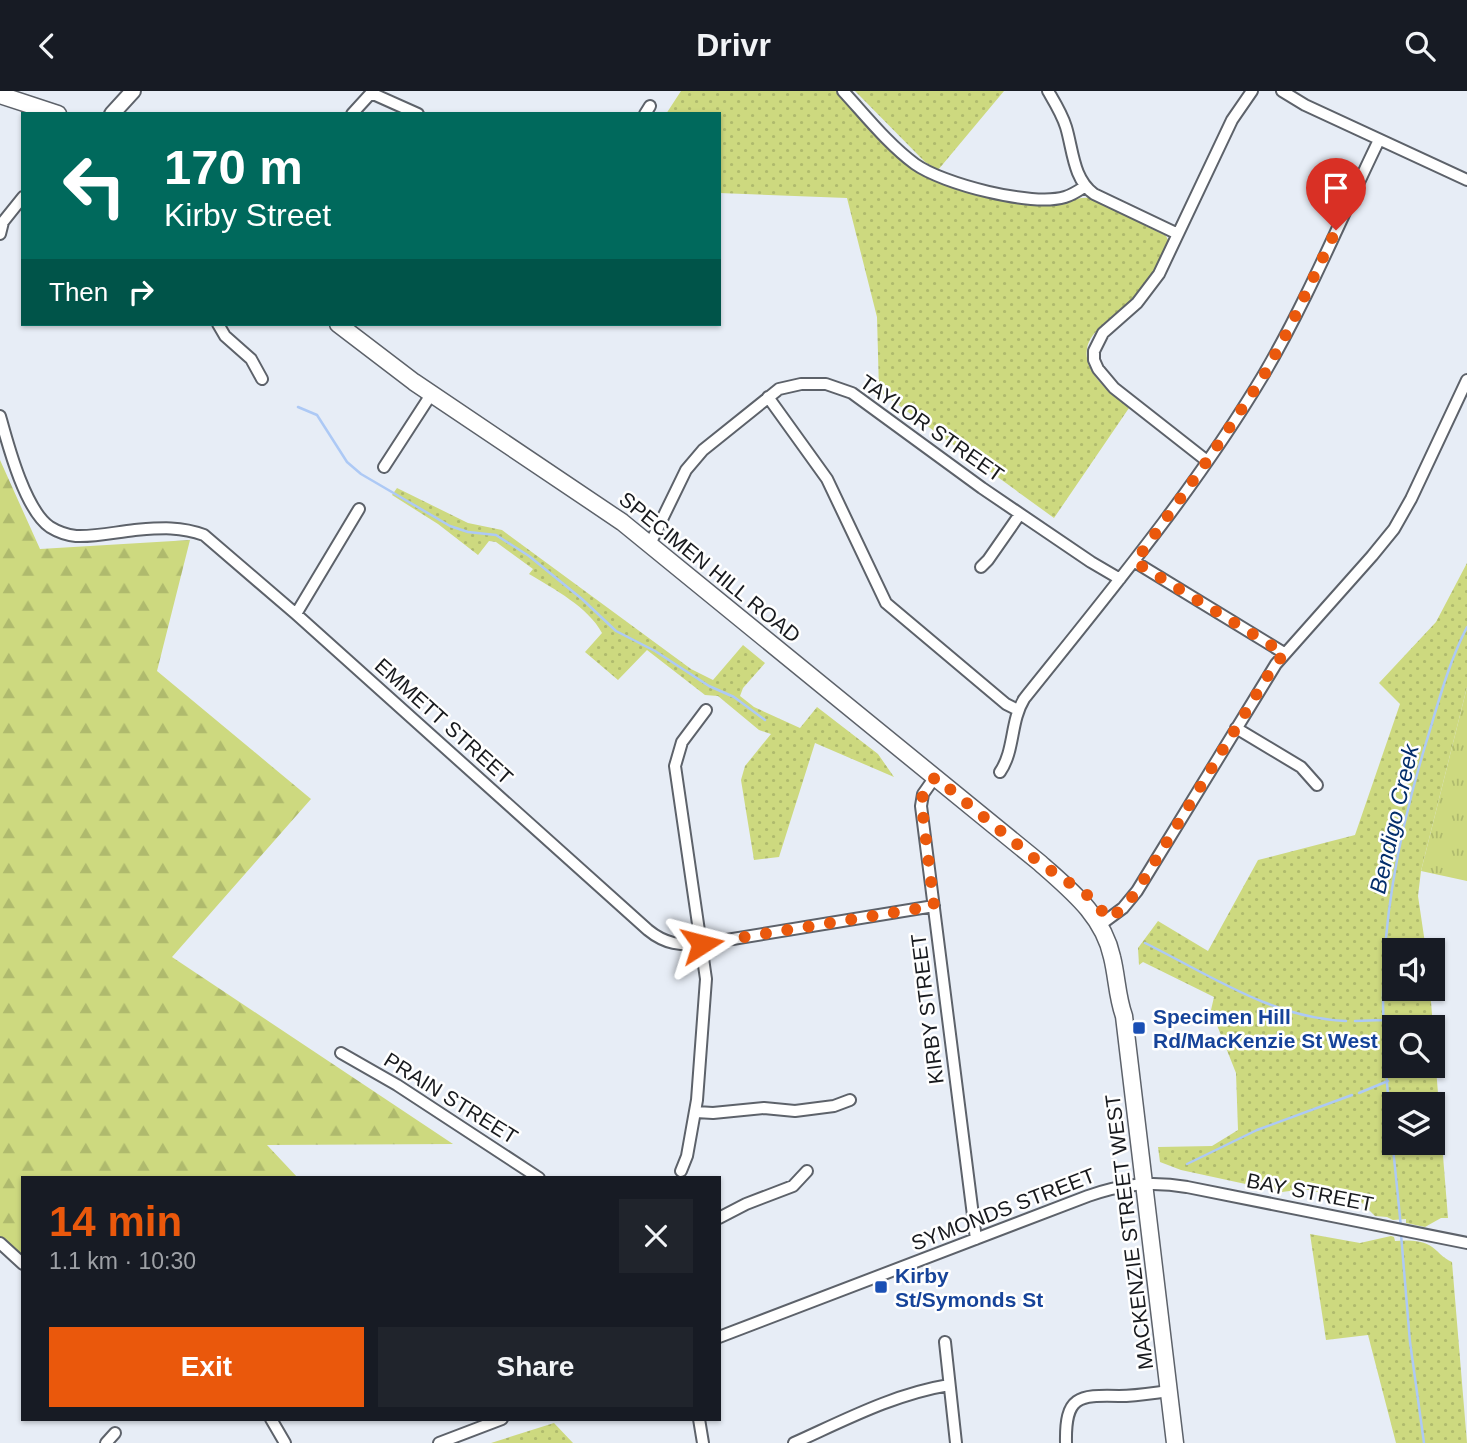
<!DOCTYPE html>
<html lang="en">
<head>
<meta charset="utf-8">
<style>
	:root { --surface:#171b24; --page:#20242c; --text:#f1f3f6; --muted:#9ea1a6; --accent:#ea580c }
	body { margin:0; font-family:Arial,sans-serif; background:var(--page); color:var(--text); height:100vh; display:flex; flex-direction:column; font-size:26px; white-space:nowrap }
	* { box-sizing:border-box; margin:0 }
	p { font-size:23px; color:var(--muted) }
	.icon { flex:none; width:38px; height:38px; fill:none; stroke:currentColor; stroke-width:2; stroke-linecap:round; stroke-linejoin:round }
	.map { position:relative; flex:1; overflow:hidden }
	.panel { position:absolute; left:21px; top:1085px; width:700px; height:245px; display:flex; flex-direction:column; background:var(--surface); border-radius:0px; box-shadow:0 2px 5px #0004 }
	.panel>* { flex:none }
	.banner { position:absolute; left:21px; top:21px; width:700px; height:214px; border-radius:0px; box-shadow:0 2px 5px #0004; background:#00695c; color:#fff; overflow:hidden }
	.tools { position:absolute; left:1382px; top:847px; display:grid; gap:14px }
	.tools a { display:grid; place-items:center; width:63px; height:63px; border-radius:0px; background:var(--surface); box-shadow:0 2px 5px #0004; font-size:35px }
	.pin { position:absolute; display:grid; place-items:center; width:60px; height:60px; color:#fff; margin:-72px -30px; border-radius:50% 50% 50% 0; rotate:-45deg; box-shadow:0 0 7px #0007 }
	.pin .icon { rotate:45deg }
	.me { position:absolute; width:77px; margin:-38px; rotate:81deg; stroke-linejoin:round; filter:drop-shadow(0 0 5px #0008) }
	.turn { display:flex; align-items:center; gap:24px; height:147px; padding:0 28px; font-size:32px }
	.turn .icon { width:91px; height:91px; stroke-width:2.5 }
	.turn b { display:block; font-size:49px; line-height:60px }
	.then { display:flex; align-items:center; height:66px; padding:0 28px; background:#0003; gap:14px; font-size:26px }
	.round { display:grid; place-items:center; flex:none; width:74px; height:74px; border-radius:0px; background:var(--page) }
	.summary { display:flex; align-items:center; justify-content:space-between; height:119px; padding:0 28px }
	h1 { font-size:42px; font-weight:600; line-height:52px; color:var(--accent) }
	.button { display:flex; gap:14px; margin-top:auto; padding:14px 28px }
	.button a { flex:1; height:80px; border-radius:0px; background:var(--accent); color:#fff; font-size:28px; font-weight:600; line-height:80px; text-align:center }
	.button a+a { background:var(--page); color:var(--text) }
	header { display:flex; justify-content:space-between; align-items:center; height:91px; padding:0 28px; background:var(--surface); font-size:32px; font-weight:600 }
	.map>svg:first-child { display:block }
</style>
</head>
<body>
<header><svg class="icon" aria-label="back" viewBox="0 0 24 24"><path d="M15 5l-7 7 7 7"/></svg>Drivr<svg class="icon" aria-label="search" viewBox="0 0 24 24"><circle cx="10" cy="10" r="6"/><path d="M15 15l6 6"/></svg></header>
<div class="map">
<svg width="1467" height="1352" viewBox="0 0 1467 1352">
	<defs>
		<pattern id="grass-dots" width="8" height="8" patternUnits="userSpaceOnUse" patternTransform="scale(1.75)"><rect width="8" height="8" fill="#cdd97f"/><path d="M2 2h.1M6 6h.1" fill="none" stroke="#afba6d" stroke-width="1.8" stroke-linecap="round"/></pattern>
		<pattern id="forest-firs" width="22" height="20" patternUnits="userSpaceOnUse" patternTransform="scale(1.75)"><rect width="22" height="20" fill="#cdd97f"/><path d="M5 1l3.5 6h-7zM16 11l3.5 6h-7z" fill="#afba6d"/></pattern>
		<pattern id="park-tufts" width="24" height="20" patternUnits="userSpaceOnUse" patternTransform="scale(1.75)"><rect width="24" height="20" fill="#cdd97f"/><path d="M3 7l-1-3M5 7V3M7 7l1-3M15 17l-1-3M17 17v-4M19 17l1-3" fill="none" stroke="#afba6d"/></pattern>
	</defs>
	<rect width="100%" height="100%" fill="#e7edf6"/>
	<!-- grass -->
	<path fill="url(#grass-dots)" fill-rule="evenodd" d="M681 0H838C866 30 894 71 933 88L1048 113C1063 114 1075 105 1091 107L1166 145 1168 149C1165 162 1157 177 1150 189 1137 208 1095 235 1089 251 1087 254 1086 264 1087 267 1090 288 1114 304 1129 317L1054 427 879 300 877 226 847 107 719 102V23H666Z
		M855 0H1004L938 79 925 71Z
		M397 397 468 432 502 439 691 578 713 589 743 554 765 572 743 597 740 605 754 616 800 637 817 616 878 663 894 686 815 652 779 766 754 769 741 689 745 675 771 643 759 639 718 605 705 604 647 559 618 589 585 561 602 542C588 516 554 498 529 483L533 478 496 451 489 450 478 464 438 433 392 404Z
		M1467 472V596L1421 780 1418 805 1426 859H1395V898H1430L1433 936H1395V975H1433V940L1448 1127H1441L1425 1136 1406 1132V1128L1393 1129 1387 1126 1375 1125 1360 1110 1304 1098 1282 1101 1181 1079 1160 1071 1158 1056 1212 1055 1238 1039 1236 982 1211 919 1214 906 1143 871 1139 874 1138 857 1158 830 1208 860 1258 769 1355 744 1400 613 1379 592 1436 531ZM1395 1013H1433V1052H1395Z
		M1310 1143 1360 1152 1391 1145 1394 1146 1395 1150C1406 1149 1419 1149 1429 1154 1438 1159 1442 1167 1452 1171L1467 1352H1396L1368 1244 1326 1249Z
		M554 1332 573 1352H491Z"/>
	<!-- forest -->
	<path fill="url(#forest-firs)" d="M0 369 40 458 190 449 157 580 311 708 172 866 453 1053 267 1054 298 1087H23V1165L0 1145Z"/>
	<!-- park -->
	<path fill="url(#park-tufts)" d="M1467 596V790L1421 780Z"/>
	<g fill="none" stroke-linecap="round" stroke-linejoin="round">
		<!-- stream -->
		<path stroke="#adc9f5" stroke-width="2.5" d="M298 316 317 324 347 371 361 383 450 435 468 441 496 444 529 465 582 508 616 540 655 560 709 595 734 606 765 629
			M1145 852C1210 884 1272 927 1346 930
			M1355 930 1383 929
			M1359 1002 1388 990
			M1187 1073 1257 1039 1352 1004
			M1401 1137C1394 1061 1383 978 1383 903 1384 817 1401 734 1426 652 1438 613 1448 573 1467 536
			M1401 1143 1410 1251 1424 1352"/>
		<defs>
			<path id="minor" d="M843 0C866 25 888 53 915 73 943 93 1032 116 1065 106 1072 104 1078 100 1084 96
				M1048 0C1055 12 1062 23 1066 36 1073 59 1073 88 1094 103L1178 143
				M1282 0 1305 14 1467 89
				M371 2 418 23
				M352 23 373 0
				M645 23 650 15
				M0 143 3 131 23 106
				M218 233 225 245 251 268 262 288
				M768 306 827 388 886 512 1006 613 1018 619
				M0 325C8 354 25 419 50 436 58 441 67 444 76 445 95 446 116 441 135 439 160 437 180 435 204 444L296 523 648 839C665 853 681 855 702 853L934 815
				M1207 370 1114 297 1098 278 1094 269V260L1103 242 1137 212 1159 183 1232 29 1252 0
				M384 376 432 302
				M650 453 686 379 703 359 779 298 801 293H826L852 302 982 397 1091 471 1120 488
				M1135 471 1284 562
				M981 476 988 469 1020 423
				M296 523 359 418
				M1236 637 1301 676 1317 694
				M1000 681C1015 659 1010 631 1024 608 1108 503 1195 399 1264 283 1308 208 1341 127 1379 49
				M935 686 923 703 921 715 976 1148
				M1100 834 1123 817 1137 800 1276 573 1372 465 1394 438 1411 408 1467 289
				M341 962 397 994 539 1087
				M696 1021 713 1022 764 1017 795 1020 834 1015 850 1009
				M681 1080 687 1065 697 1009 706 888 675 675 682 651 706 619
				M719 1127 746 1113 793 1095 807 1080
				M0 1152 23 1173
				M719 1246 1088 1105C1122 1093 1152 1090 1187 1096L1467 1152
				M945 1251 956 1352
				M271 1328 285 1352
				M699 1328 703 1352
				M106 1352 115 1342
				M439 1352 502 1328
				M794 1352C845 1329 894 1303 949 1294
				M1066 1352C1065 1305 1078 1304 1119 1305 1136 1305 1153 1302 1169 1300"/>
			<path id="tertiary" d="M112 23 133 0"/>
			<path id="secondary" d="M0 4 58 23
				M338 233 414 291 622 431 1040 772C1070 799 1103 824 1112 866 1117 886 1117 906 1124 925L1175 1352"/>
		</defs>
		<!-- minor casing -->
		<use href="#minor" stroke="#5d626a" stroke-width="14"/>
		<!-- tertiary casing -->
		<use href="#tertiary" stroke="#5d626a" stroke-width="18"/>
		<!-- secondary casing -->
		<use href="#secondary" stroke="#5d626a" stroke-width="19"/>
		<!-- minor -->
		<use href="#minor" stroke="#fff" stroke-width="10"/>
		<!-- tertiary -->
		<use href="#tertiary" stroke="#fff" stroke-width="14"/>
		<!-- secondary -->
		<use href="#secondary" stroke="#fff" stroke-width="16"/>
	</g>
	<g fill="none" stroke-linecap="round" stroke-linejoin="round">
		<!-- route -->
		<path stroke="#ea580c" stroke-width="12" stroke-dasharray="0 21.6" d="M702 853 934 815 921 708 935 686 1040 772 1090 806 1109 828 1123 817 1137 800 1267 586 1284 562 1135 471 1207 370 1263 286 1289 238 1336 139"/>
	</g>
	<!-- markers -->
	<g fill="#1a4fb4" stroke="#fff" stroke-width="2.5">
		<rect x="1132" y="930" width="14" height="14" rx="3.5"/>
		<rect x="874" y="1189" width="14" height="14" rx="3.5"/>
	</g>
	<g text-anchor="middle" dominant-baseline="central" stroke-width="5" stroke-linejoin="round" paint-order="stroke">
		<!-- street labels -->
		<g font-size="21" fill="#181a1e" stroke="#fff">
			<text transform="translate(932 337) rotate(35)">TAYLOR STREET</text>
			<text transform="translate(710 476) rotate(39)">SPECIMEN HILL ROAD</text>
			<text transform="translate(444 630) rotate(42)">EMMETT STREET</text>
			<text transform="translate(927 918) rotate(-97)">KIRBY STREET</text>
			<text transform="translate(451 1007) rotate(32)">PRAIN STREET</text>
			<text transform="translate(1310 1101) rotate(11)">BAY STREET</text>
			<text transform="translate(1003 1118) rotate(-21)">SYMONDS STREET</text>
			<text transform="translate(1129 1141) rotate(-97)">MACKENZIE STREET WEST</text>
		</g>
		<!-- transit labels -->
		<g font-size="21" font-weight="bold" fill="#164399" stroke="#fff" text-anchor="start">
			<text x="1153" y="925">Specimen Hill<tspan x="1153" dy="24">Rd/MacKenzie St West</tspan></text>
			<text x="895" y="1184">Kirby<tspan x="895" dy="24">St/Symonds St</tspan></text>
		</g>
		<!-- water labels -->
		<g font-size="23" font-style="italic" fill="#032e6b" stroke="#fff">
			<text transform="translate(1394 728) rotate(-77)">Bendigo Creek</text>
		</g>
	</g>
</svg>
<div class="tools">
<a><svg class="icon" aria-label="sound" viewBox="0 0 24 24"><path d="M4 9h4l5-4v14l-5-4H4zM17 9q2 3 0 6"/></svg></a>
<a><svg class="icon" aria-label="search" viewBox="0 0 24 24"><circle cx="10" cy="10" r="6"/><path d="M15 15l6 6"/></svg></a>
<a><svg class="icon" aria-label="layers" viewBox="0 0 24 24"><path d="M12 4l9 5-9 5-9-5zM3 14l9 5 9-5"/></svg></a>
</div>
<div class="pin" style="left:1336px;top:139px;background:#d93025"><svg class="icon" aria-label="arrive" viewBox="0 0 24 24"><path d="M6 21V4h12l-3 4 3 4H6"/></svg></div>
<svg class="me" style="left:702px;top:853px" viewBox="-20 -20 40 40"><path d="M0-17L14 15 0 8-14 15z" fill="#ea580c" stroke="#fff" stroke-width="4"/></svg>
<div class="banner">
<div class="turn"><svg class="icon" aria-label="left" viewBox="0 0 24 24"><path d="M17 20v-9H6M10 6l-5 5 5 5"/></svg><div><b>170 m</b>Kirby Street</div></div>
<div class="then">Then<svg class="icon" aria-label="right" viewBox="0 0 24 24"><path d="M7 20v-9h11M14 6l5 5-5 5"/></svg></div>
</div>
<section class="panel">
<div class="summary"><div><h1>14 min</h1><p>1.1 km · 10:30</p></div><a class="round"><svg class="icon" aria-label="close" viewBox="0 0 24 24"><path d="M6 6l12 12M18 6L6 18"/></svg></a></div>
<div class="button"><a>Exit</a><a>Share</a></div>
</section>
</div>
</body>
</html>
